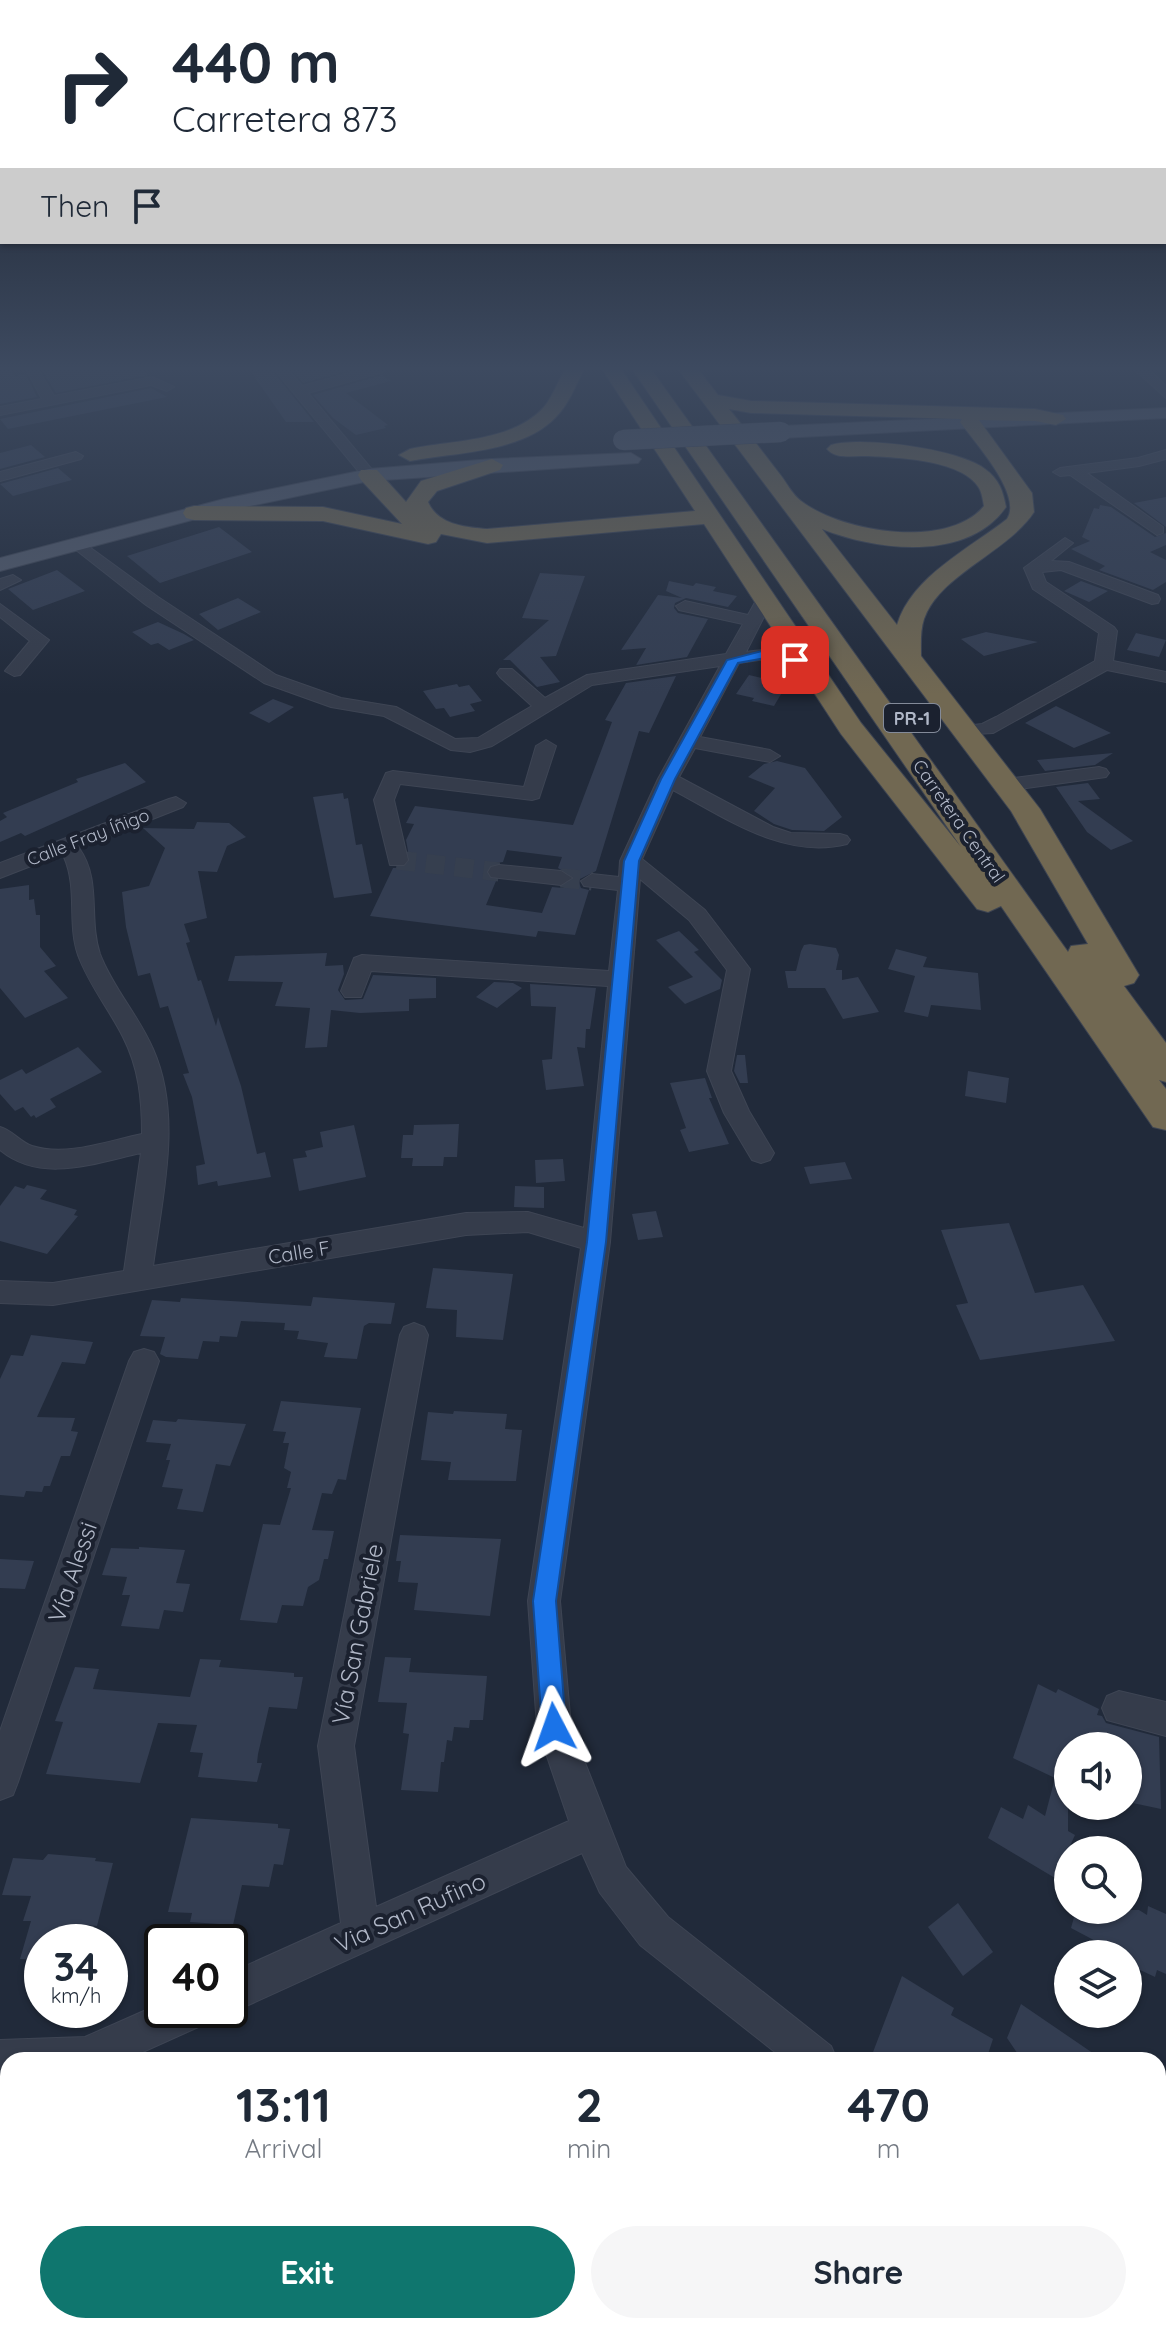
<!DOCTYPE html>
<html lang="en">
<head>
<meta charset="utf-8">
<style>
	:root { --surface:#fff; --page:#f6f6f7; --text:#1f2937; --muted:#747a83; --accent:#0f766e }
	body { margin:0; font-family:Quicksand,sans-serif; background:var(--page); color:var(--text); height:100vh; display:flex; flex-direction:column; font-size:30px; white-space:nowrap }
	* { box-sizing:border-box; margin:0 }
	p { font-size:26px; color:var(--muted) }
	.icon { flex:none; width:44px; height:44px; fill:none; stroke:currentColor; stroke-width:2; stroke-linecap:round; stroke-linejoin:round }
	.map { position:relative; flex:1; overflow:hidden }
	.drawer { position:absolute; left:0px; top:2052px; width:1166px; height:282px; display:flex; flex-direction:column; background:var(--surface); border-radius:24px 24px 0 0; box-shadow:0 2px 6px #0004 }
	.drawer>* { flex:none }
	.hud { position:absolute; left:0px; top:0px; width:1166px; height:244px; box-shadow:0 2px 6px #0004; background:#fff; color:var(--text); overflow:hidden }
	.tools { position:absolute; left:1054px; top:1732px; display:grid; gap:16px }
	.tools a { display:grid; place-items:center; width:88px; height:88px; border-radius:50%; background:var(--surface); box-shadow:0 2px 6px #0004; font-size:40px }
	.speed { position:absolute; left:24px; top:1924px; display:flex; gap:16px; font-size:40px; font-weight:700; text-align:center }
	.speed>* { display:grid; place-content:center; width:104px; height:104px; border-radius:50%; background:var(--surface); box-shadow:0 2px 6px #0004; line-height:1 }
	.speed small { font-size:20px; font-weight:400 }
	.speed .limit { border:4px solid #111; border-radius:12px; background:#fff; color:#111 }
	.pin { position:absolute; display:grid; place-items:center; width:68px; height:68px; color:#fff; margin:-34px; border-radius:16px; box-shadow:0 4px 12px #0006 }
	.me { position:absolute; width:88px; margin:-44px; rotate:356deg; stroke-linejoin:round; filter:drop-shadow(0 0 6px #0008) }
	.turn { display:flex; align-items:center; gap:28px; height:168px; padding:0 40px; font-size:36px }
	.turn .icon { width:104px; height:104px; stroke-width:2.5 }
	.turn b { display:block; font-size:56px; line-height:68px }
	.then { display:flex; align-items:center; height:76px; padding:0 40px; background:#0003; gap:16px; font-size:30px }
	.eta { display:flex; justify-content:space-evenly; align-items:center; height:136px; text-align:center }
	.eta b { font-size:48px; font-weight:700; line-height:56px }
	.button { display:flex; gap:16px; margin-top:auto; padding:16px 40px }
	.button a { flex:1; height:92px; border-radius:48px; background:var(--accent); color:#fff; font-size:32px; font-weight:700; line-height:92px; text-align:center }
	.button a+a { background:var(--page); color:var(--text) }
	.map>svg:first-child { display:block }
</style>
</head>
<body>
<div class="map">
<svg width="1166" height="2333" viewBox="0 0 1166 2333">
	<rect width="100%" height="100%" fill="#212a3a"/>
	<!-- building -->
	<path fill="#333d51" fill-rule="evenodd" d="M0 369H10L15 376 26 374 37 397 0 404Z
		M61 369H143L148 375 56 393 43 372Z
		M249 369H271L314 422H286Z
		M292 369H355L303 383Z
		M382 375 391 381 346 393 388 425 384 426 386 428 356 435 333 418 313 395Z
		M151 388 167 397 8 429 0 419Z
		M31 445 45 457 0 469V453Z
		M58 468 72 480 13 496 0 484Z
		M1166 497V527L1134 503Z
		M1100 505 1111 507 1155 537 1166 533V545L1150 552 1166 560V582L1153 590 1099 570 1105 566 1071 549 1090 541 1082 537 1094 508 1099 509Z
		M219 527 252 552 160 583 127 556Z
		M57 570 85 591 33 610 8 589Z
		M540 573 585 576 556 656 540 657 560 682 537 687 510 660H503L549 620 522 618Z
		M669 581 693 586 696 583 716 587 713 591 737 596 728 607 686 598 675 603 674 608 678 613 708 619 687 657 636 665 646 648 621 650 658 595 682 598 666 591Z
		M1081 581 1108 591 1089 602 1064 591Z
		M238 598 261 612 218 630 199 614Z
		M158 622 184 634 194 640 169 650 158 643 151 645 132 632Z
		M986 632 1038 642 984 656 961 639Z
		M1136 633 1166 640 1159 657 1127 650Z
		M749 675 787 684 774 706 752 701 754 698 736 694Z
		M676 676 649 733 639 731 596 871 578 880 581 888 589 890 575 935 538 931 536 937 370 916 393 868H404L410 862 406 840 414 824 406 823 415 806 573 825 612 722 605 720 626 683ZM507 850 562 857 558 868 575 879 563 888 552 887 542 913 486 905 496 881 488 879 485 870 490 864 503 862Z
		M457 684 459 687 469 685 482 701 470 704 475 711 450 717 444 708 436 709 423 691Z
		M273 699 294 707 269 723 249 713Z
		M1056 706 1111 733 1074 748 1025 723Z
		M1113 753 1095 765 1045 771 1037 760Z
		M777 761 805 768 842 817 824 831 792 830 774 824 754 811 775 788 748 777 764 764Z
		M125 763 146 782 25 836 21 833 0 842V821L7 817 3 813 78 782 76 779Z
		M1088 783 1100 799 1078 801 1133 841 1111 850 1087 832 1056 787Z
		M343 793 344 799 348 798 356 845 362 844 372 893 334 898 313 797Z
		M197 822 229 823 246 837 227 846 217 872 198 871 207 918 184 924 190 942 186 943 198 981 201 980 216 1026 218 1017 241 1086 257 1154 265 1152 271 1177 218 1186 217 1181 198 1185 196 1166 205 1164 192 1097 183 1074 189 1073 168 1006 160 1008 150 973 138 976 126 927 122 892 149 886 165 848 143 828 194 829Z
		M29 885V900L34 899 36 915H40V947L56 966 44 971 68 998 25 1018 0 988V889Z
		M679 931 699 950 694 952 722 980 720 989 685 1004 668 987 693 977 656 940Z
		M810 944 836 948 839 955 836 970H842V980L858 977 879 1012 843 1019 825 988H788L785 971H796L801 951 804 945Z
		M896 949 927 957 923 967 978 973 981 1010 931 1005 928 1017 904 1012 915 976 888 969Z
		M327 953 325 966 343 965 344 974 338 990 345 1000 363 999 373 975 436 978V998L409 999V1011L360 1013 331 1010 327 1047 305 1048 310 1008 275 1006 283 982 228 981 235 956Z
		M494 982 513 983 522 988 497 1008 476 997Z
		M530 984 596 988 590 1029H586L585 1048 577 1047 584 1086 546 1090 542 1060 552 1059 556 1007 531 1006Z
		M78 1047 102 1072 50 1099 56 1107 36 1118 34 1115 31 1117 23 1107 15 1111 0 1094V1080L22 1069 26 1074Z
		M737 1055H745L748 1083H740L734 1071Z
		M968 1071 1009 1078 1006 1103 965 1096Z
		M705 1078 712 1098H709L729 1144 689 1152 680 1130 686 1128 670 1083Z
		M459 1124 457 1157H444L443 1166H412L413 1158H401L403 1135H413L414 1125Z
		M354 1125 366 1177 299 1191 293 1159 307 1157 305 1151 323 1147 320 1132Z
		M563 1159 565 1181 536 1183 535 1160Z
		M845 1162 852 1179 810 1184 804 1167Z
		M27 1185 47 1190 40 1199 77 1210 74 1215 78 1216 47 1254 0 1241V1206L15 1186 24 1189Z
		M515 1186 544 1187V1208L514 1207Z
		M656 1211 663 1237 638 1240 632 1214Z
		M1009 1223 1035 1293 1083 1285 1115 1341 980 1360 956 1305 968 1303 941 1230Z
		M433 1268 513 1274 503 1340 456 1337 457 1310 426 1308Z
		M313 1297 395 1303 391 1324 369 1323 364 1326 357 1359 324 1357 328 1343 297 1339 299 1331 284 1330 285 1323 241 1321 237 1337 220 1336 219 1342 203 1341 198 1359 166 1357 160 1354 165 1337 140 1336 152 1300 180 1302 181 1298 311 1306Z
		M31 1335 93 1342 85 1364 62 1362 37 1417 75 1418 71 1431 78 1432 70 1456H61L50 1486H44L42 1492 26 1491 24 1497 0 1495V1379L11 1355 23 1356Z
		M281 1401 361 1408 346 1480 338 1479 332 1494 322 1493 312 1530 334 1531 328 1559H324L319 1580 308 1587 303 1606 282 1605 277 1623 240 1620 263 1524 280 1525 291 1488H287L291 1472 284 1468 289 1443H283L286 1432 273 1431Z
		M454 1411 507 1414 505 1429 522 1430 516 1481 448 1480 451 1462 421 1460 428 1412 453 1414Z
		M178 1419 246 1424 230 1466 216 1464 203 1512 177 1509 183 1489 162 1487 170 1460H166L171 1444 146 1442 153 1420 176 1422Z
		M400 1535 501 1539 490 1616 414 1610 418 1583 398 1582 401 1561H396Z
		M139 1547 185 1550 176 1583 190 1584 183 1612 164 1610 159 1629 121 1626 130 1595H122L127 1577 102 1575 111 1548 139 1549Z
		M0 1559 34 1561 25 1589 0 1588Z
		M385 1657 411 1658 409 1672 487 1676 483 1720H470L469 1728 454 1727 452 1741 447 1740 444 1762H441L438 1792 401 1790 409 1734 403 1733 407 1703 378 1702Z
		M200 1659 221 1660 219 1667 294 1673V1677H303L297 1709 269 1707 258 1754 257 1763H262L257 1782 198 1777 203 1753 190 1752 197 1725 158 1723 140 1783 46 1774 63 1722 55 1721 75 1667 99 1669 93 1689 190 1697Z
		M1038 1684 1056 1693 1058 1689 1099 1709 1097 1715 1102 1716 1106 1723 1159 1737 1161 1809 1128 1802V1746H1068V1831L1075 1835 1055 1878 988 1838 1001 1807 1023 1819 1028 1805 1045 1816 1055 1778 1013 1758Z
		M191 1818 278 1824V1828L290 1829 283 1865 274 1864 269 1887 242 1885 233 1925 190 1922 192 1913 168 1912Z
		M48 1854 96 1858 95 1861 113 1863 97 1926 74 1924 69 1942H42V1960L20 1959 31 1921H23L31 1896 2 1895 13 1858 43 1860Z
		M958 1903 993 1952 963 1976 928 1927Z
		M1148 1906 1166 1914V1974L1157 1970 1155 1977 1136 1968 1137 1964 1128 1959V1954H1120L1071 1928 1076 1910H1139L1147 1915Z
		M902 1976 954 2008 951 2015 993 2039 986 2060H870Z
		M1021 2004 1103 2060H1022L1007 2038Z"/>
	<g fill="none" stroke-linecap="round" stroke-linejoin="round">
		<!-- minor-tunnel -->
		<path stroke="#363f4f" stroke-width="19" stroke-dasharray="19 10" stroke-linecap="butt" d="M397 860 499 872
			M561 878 592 881"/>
		<defs>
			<path id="minor" d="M26 369H38L54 396 152 377 174 387 167 391 151 385 0 415V407L42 399Z
				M274 369H288L302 386 365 369H384L383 372 308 393 374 472V478H364Z
				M1134 369H1148L1166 386V398Z
				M1166 450V459L1139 466 1087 473 1163 527V533L1157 535 1070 475 1060 476 1053 472 1060 468 1138 458Z
				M76 452 83 456 81 459 0 481V472Z
				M77 538 158 597 276 675 341 698 396 707 455 739 478 738 532 706 500 677 497 673 500 669H512L545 698 587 675 726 654 743 624 679 610 676 606 685 601 748 615 758 597H770L772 601 746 652C770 648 799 648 817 667L808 672 783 662 766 659 739 663 700 737 770 750 780 756 770 762 695 748 679 777 773 827 791 833 840 834 847 836 850 840 847 844C784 860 726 818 673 790L642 859 705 910 750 969 731 1071 749 1111 774 1153 770 1160 761 1163 752 1160 724 1113 707 1071 727 970 689 920 640 879 610 1242 560 1601 571 1727 626 1867 668 1917 831 2046 837 2060H785L640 1945 600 1893 582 1853 244 2007 230 2013 224 2010H230V1973L341 1923 318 1746 400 1335 404 1327 414 1323 424 1327 428 1335 354 1746 376 1907 569 1821 537 1727 528 1601 581 1248 528 1232 466 1235 53 1305 0 1303V1281L53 1283 124 1271 141 1153C95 1163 41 1184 0 1150V1127C12 1130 20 1142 32 1146 67 1157 107 1141 142 1134 142 1100 139 1068 123 1037 109 1009 89 985 78 955 67 923 78 889 64 857L62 854 0 878V863L169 799 176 797 186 803 183 807 79 848C102 880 88 918 100 954 113 988 139 1016 153 1049 183 1116 162 1197 153 1266L466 1213 528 1212 584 1228 608 986 371 971 361 997H345L341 991 354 958 362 955 609 971 618 890 584 886 581 881 592 874 619 877 620 861 658 779 720 666 592 685 492 746 470 752 451 750 384 716 331 707 264 683 146 605 71 546V540Z
				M1065 538 1073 543 1051 561 1069 562 1158 595 1160 599 1158 603 1152 604 1061 570 1042 572 1046 582 1114 627 1117 631 1113 661 1166 672V682L1107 670 993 733 957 735 954 731 957 727 982 724 996 717 1095 661 1099 633 1033 589 1024 568Z
				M13 575 21 580 0 590V579Z
				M0 604 49 640 20 675 14 676 5 671 30 641 0 617Z
				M546 740 556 746 539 798 532 800 400 784 394 800 408 860 404 865H390L374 800 386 773 393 771 524 787 536 746Z
				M1099 767 1106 769 1109 773 1106 777 1006 791 996 785 1006 779Z
				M499 865 561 871 572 878 561 885 491 877 488 872 491 867Z
				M144 1349 154 1352 159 1361 18 1782 13 1795 0 1800V1731L129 1361 134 1352Z
				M1119 1691 1166 1702V1736L1107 1720 1102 1708 1107 1696Z
				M162 2003V2010H211L205 2024 125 2060H8V2080H0V2040L85 2037Z
				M1158 2292 1166 2295V2333H1147L1141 2326H1158Z"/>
			<path id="major" d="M1166 408V418L781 438 772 432 781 426Z
				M631 453 641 459 638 463 369 481 226 511 0 571V558L224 499 369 469 492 459Z"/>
			<path id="highway" d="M565 369H584C576 385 569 404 556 417 522 453 456 452 410 461L399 455 410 449C452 440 513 442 544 407 553 396 558 381 565 369Z
				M602 369H621L861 723 961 847 632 369H651L1068 952 1071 946 1088 944 1011 811 678 369H698L718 395 751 401 1035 409 1063 415 1066 419 1056 425 1035 421 979 420 1032 493 1034 512C1008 552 939 575 924 619 920 631 921 644 921 656L1040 809 1139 975 1134 983 1124 986 1166 1043V1082L1159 1080 1166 1089V1130L1153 1127 1001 906 988 912 977 909 841 734 704 524 487 543 441 534 436 542 428 544 323 521 194 520 186 518 183 513 186 508 194 506 323 507 402 524 361 480 358 475 361 470H377L406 502 421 481 492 459 503 465 500 470 437 491 428 502C438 525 465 527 487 529L695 511ZM729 409 751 413 962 419 960 422C975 443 1023 495 1007 519 970 548 911 577 897 625L822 529C877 551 968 562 1006 507 1003 491 999 479 985 469 959 449 863 436 831 445L827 449C835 459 850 456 862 456 893 457 962 459 979 488 982 493 983 501 984 506 948 550 841 532 801 501 793 495 787 484 782 477 764 454 747 431 729 409Z"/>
		</defs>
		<!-- minor casing -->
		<use href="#minor" stroke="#3e4554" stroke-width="2"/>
		<!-- major casing -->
		<use href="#major" stroke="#3e4554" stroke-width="2"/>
		<!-- highway casing -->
		<use href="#highway" stroke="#3d4452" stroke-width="2"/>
		<!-- minor -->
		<use href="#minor" fill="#353c4b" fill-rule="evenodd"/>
		<!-- major -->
		<use href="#major" fill="#535b6b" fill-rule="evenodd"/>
		<!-- highway -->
		<use href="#highway" fill="#716852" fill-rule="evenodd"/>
		<defs>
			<path id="major-bridge" d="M623 440 781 432"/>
		</defs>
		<!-- major-bridge casing -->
		<use href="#major-bridge" stroke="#3e4554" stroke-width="21" stroke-linecap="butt"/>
		<!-- major-bridge -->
		<use href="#major-bridge" stroke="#535b6b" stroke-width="20"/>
	</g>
	<!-- sky -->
	<linearGradient id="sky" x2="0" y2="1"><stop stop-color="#121720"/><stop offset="0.53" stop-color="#3d4a60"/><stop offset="1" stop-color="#3d4a60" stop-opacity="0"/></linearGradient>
	<rect width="1166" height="695" fill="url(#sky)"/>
	<!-- route -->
	<path fill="#1a73e8" stroke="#114b97" stroke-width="2" d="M766 650 801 660 795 664 766 658 738 663 675 779 639 861 606 1242 556 1601 566 1727 562 1735 554 1739 545 1735 542 1727 533 1601 587 1242 624 861 661 779 727 660Z"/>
	<g text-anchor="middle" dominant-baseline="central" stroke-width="8" stroke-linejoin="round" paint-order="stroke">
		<!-- shield labels -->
		<rect fill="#1b212f" stroke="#838a99" stroke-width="2" x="884" y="704" width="56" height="28" rx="6"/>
		<g font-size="18" font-weight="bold" fill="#b0b7c7">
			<text x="912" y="718">PR-1</text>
		</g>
		<!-- far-street labels -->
		<g font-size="18" fill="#b0b7c7" stroke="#1b212f">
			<text transform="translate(959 821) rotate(55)">Carretera Central</text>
			<text transform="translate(88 837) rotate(-21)">Calle Fray Íñigo</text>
		</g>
		<!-- street labels -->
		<g font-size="20" fill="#b0b7c7" stroke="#1b212f">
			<text transform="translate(299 1252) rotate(-9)">Calle F</text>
		</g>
		<!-- near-street labels -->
		<g font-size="24" fill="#b0b7c7" stroke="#1b212f">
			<text transform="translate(72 1572) rotate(-71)">Vía Alessi</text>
			<text transform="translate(357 1634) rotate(-79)">Vía San Gabriele</text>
			<text transform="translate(410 1912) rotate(-24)">Via San Rufino</text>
		</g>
	</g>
</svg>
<div class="tools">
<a><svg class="icon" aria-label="sound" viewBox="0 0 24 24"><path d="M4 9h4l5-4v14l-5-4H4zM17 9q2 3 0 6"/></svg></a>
<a><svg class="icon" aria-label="search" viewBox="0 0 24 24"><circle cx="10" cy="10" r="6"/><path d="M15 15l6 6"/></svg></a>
<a><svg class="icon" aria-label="layers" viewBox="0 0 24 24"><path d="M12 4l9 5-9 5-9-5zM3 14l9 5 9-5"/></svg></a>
</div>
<div class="speed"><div>34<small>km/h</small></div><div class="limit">40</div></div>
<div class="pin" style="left:795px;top:660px;background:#d93025"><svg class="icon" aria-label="arrive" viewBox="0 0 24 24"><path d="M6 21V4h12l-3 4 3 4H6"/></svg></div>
<svg class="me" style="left:554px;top:1727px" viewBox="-20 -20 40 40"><path d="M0-17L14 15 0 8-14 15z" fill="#1a73e8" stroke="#fff" stroke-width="4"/></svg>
<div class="hud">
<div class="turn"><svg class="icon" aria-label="right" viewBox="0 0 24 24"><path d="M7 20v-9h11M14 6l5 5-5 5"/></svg><div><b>440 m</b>Carretera 873</div></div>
<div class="then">Then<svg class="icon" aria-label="arrive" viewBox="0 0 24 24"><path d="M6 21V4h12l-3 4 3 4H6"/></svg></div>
</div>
<section class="drawer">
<div class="eta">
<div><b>13:11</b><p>Arrival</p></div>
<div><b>2</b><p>min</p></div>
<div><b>470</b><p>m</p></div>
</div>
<div class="button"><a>Exit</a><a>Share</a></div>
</section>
</div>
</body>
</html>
